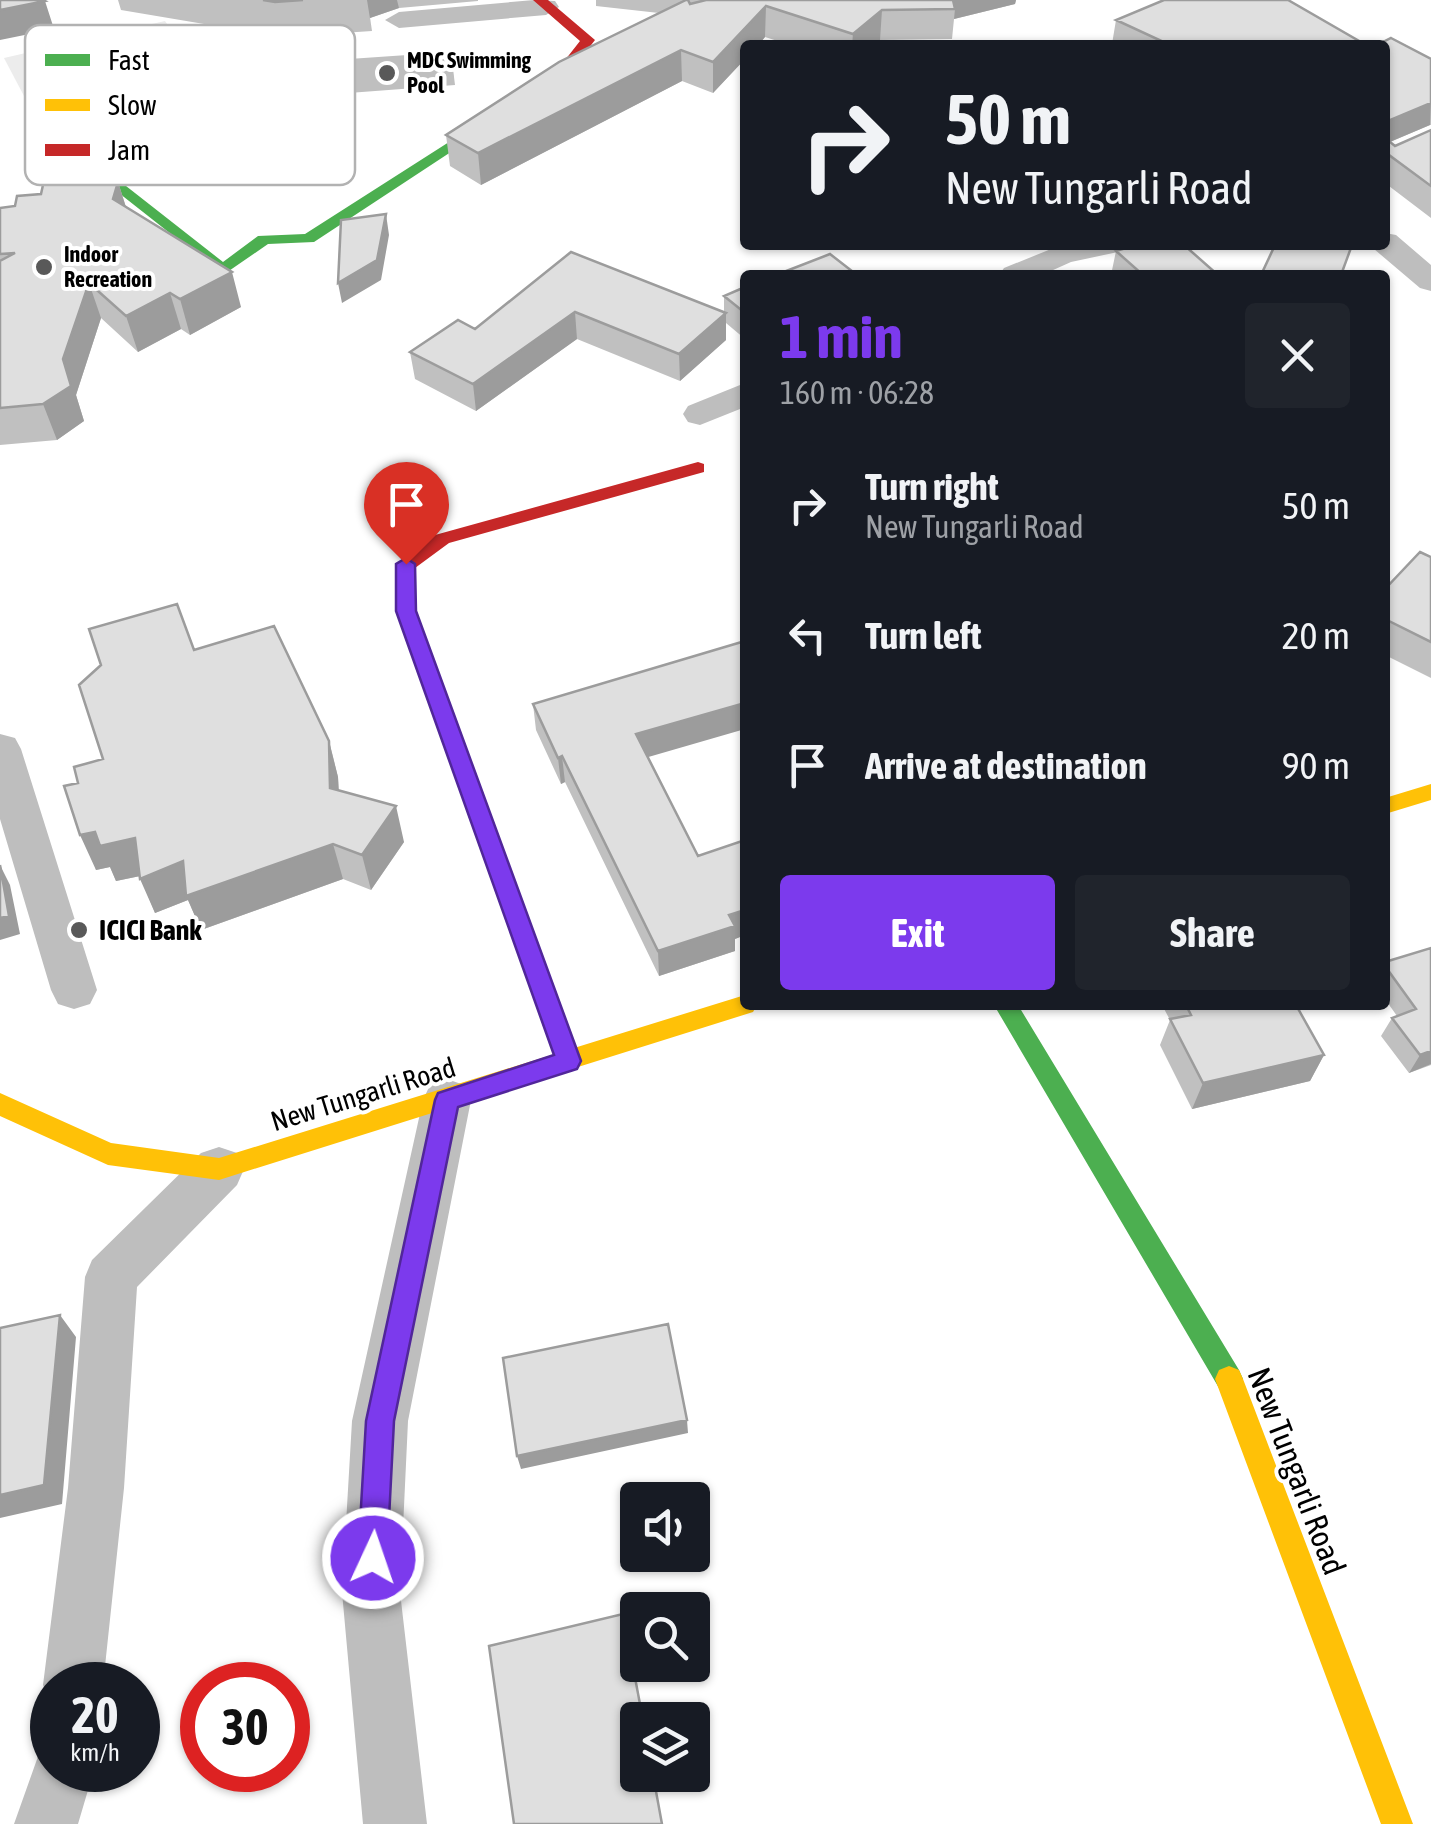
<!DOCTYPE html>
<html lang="en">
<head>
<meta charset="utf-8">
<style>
	:root { --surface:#171b24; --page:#20242c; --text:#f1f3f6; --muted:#9ea1a6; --accent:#7c3aed }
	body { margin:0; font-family:"Asap Condensed",sans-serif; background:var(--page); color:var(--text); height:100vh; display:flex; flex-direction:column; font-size:38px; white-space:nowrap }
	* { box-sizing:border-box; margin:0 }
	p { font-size:32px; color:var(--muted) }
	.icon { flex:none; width:55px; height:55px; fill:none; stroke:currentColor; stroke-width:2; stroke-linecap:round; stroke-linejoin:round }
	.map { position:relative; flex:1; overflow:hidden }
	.details { position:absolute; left:740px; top:270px; width:650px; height:740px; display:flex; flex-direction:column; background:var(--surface); border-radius:10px; box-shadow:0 2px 8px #0004 }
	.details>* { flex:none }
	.hud { position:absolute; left:740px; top:40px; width:650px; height:210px; border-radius:10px; box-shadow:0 2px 8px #0004; background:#171b24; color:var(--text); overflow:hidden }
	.buttons { position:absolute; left:620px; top:1482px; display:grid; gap:20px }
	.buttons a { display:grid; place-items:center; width:90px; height:90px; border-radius:10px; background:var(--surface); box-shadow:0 2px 8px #0004; font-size:50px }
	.speed { position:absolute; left:30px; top:1662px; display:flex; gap:20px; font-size:50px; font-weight:700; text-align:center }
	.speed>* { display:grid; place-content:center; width:130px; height:130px; border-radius:50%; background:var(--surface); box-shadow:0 2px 8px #0004; line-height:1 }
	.speed small { font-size:25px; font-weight:400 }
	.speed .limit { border:15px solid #d22; background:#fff; color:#111 }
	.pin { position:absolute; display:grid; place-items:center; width:85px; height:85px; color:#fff; margin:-102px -42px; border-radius:50% 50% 50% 0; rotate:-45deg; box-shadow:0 0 10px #0007 }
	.pin .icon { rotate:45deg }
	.me { position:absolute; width:110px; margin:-55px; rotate:3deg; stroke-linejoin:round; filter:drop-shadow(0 0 8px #0008) }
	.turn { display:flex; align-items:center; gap:35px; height:210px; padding:0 40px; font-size:45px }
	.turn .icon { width:130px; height:130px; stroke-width:2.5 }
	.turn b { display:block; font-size:70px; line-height:85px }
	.round { display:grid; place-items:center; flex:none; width:105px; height:105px; border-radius:10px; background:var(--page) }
	.headline { display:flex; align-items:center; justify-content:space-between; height:170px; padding:0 40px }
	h1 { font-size:60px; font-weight:700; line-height:75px; color:var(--accent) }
	.button { display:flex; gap:20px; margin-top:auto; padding:20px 40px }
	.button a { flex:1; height:115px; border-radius:10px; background:var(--accent); color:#fff; font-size:40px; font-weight:700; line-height:115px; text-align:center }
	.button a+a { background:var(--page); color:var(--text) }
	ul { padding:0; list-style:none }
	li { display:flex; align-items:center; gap:30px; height:130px; padding:0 40px }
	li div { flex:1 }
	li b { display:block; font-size:38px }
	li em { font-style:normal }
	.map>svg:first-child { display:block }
</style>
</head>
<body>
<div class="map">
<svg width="1431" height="1824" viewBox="0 0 1431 1824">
	<rect width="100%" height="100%" fill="#fff"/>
	<!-- green -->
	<path fill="#ececec" d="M165 21 190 57 24 96 4 58Z"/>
	<!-- water -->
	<path fill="#bfbfbf" d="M451 52 455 85 322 95 320 61Z"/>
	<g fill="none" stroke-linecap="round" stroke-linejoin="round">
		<!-- street -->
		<path fill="#bebebe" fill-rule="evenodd" d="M534 0 555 1 559 7 546 15 399 28 385 20 399 12Z
			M1385 233 1396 235 1431 265V291L1420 288 1374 249 1371 245H1385Z
			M1061 245H1123L1118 252 1071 262 1042 275H999L1004 268Z
			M745 383V407L700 425 688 422 683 414 688 406Z
			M0 734 15 738 21 749 97 990 90 1004 74 1009 58 1004 51 990 0 819Z
			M447 1079 464 1085 471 1100 408 1421 400 1592 427 1824H363L342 1592 352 1421 423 1100 430 1085Z
			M219 1147 237 1153 244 1169 237 1185 137 1287 124 1488 103 1685H52V1707L43 1685 68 1488 85 1277 92 1260 201 1153Z
			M52 1743V1770H94L78 1824H14L41 1748Z"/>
		<!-- fast -->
		<path fill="#4caf50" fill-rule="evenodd" d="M496 112 501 113V119L314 242 268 244 223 275 110 186 0 232V221L112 175 223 262 258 236 305 234Z
			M994 1005H1018L1239 1370 1243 1379 1239 1388 1229 1392 1219 1388Z"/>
		<!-- slow -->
		<path fill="#ffc107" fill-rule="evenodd" d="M1431 784V800L1385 814V798Z
			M745 995V1005H757L753 1012 219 1180 108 1165 0 1116V1093L111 1143 219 1158Z
			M1229 1366 1239 1370 1243 1379 1413 1824H1381L1215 1379 1219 1370Z"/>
		<!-- jam -->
		<path fill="#c62828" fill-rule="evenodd" d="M533 0H548L595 40 568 75 501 119H491V113L558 69 580 41Z
			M698 462 704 464V472L449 543 415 568 416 611 580 1061 576 1068 568 1071 560 1068 556 1061 396 611 395 565 435 535Z"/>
	</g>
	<!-- wall -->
	<path fill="#c0c0c0" d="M118 0H478V1L399 8 370 18 372 31 282 37 121 10Z
		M596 0H1016L1015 4 954 19 952 39 880 40 874 45H790L765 37 758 45H745V59L713 93 682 81 481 185 450 166 446 135 659 13 596 6Z
		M1116 20 1366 45H1113L1112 44Z
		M1385 45 1431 59V125H1430L1390 142 1395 146 1431 130V218L1385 183Z
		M118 182 126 207 241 307 190 335 181 329 138 352 101 318 76 395 84 421 57 440 0 445V208L15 206 41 194Z
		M1116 251 1218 275H1111Z
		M571 252 724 312V296L745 287V339L726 323V340L680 381 577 339 476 411 415 379 410 352 475 329Z
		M1431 557V678L1385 655V589Z
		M194 650 329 741 338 777 339 791 404 842 371 890 343 879 201 930 188 900 155 913 140 876 116 881 110 867 96 870 78 783 103 759Z
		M533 704 648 757 698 856 745 840V935L735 939V951L659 976 565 782 561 784 536 730Z
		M1431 948V1065L1409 1073 1381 1036 1392 1018 1397 1016 1385 999V962Z
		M1162 1005H1296L1324 1055 1310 1081 1192 1109 1160 1045 1170 1020Z"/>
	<!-- shaded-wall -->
	<path fill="#9c9c9c" d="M367 0H397L399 8 370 18 372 31Z
		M949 0H1016L1015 4 954 19 955 9Z
		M45 1 54 29 0 40V10Z
		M766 6 765 37 758 45H745V59L713 93V62Z
		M882 10 880 40 874 45H852L853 34Z
		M681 50 682 81 481 185 478 153Z
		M1431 103 1430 125 1385 144 1390 120Z
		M118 182 129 217 113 199Z
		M386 214 389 235 381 280 342 303 338 283Z
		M232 272 241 307 190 335 180 299Z
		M89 283 101 318 76 395 84 421 57 440 43 404 63 359Z
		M170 293 181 329 138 352 126 316Z
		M575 312 577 339 476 411 473 384Z
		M726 313V340L680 381 679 354Z
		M745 703V729L638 760 636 734Z
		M329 741 338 777 340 824 330 788Z
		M562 756 565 782 561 784 558 758Z
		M396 806 404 842 371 890 362 855Z
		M95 832 135 838 150 874 116 881 110 867 96 870 80 835Z
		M333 844 343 879 201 930 188 900 155 913 140 879 183 861Z
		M0 865 10 885 20 934 0 940Z
		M745 910V935L735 939V951L659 976 658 951 729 915Z
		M1431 1051V1064L1409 1073 1420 1055Z
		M1324 1055 1310 1081 1192 1109 1203 1083Z
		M60 1315 76 1337 62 1504 0 1518V1495Z
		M687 1420 688 1433 521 1469 517 1456Z"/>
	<!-- building -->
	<path fill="#dfdfdf" stroke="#9c9c9c" stroke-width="2.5" d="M0 0H43L45 1 0 10Z
		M263 0H303L275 2Z
		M686 0H688L690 4 706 0H953L955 9 882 10 853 34 766 6 713 62 681 50 478 153 446 135 559 62Z
		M1164 0H1288L1366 45H1170L1116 20Z
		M1391 38 1431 59V103L1390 120V142L1395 146 1431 130V186L1385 152V45H1377Z
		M118 182 113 199 232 272 180 299 170 293 126 316 89 283 63 359 71 386 43 404 0 408V261L15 253 0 254V208L15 206 17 196 41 194 43 185 49 183Z
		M386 214 377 260 338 283 341 220Z
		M1136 245H1184L1218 275H1143L1116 251Z
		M1275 245H1352L1341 275H1261Z
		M571 252 726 313 679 354 575 312 473 384 410 352 458 320 475 329Z
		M830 254 857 275H776Z
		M745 287V313L724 296Z
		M1420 552 1431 557V642L1385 619V589Z
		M177 604 194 650 274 626 329 741 330 788 396 806 362 855 333 844 186 896 183 861 140 879 135 838 100 846 95 832 80 835 64 786 78 783 74 767 103 759 79 685 101 665 89 629Z
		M745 641V703L636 734 698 856 745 840V910L729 915 735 926 658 951 562 756 558 758 533 704Z
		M0 865 9 916 0 918Z
		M1431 948V1051L1420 1055 1392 1018 1416 1009 1385 966V962Z
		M1186 1005H1296L1324 1055 1203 1083 1170 1019 1191 1015Z
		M60 1315 44 1485 0 1495V1328Z
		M668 1324 687 1420 517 1456 503 1358Z
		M623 1614 643 1720H638V1775H653L662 1824H514L489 1646Z"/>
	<!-- route -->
	<path fill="#7c3aed" stroke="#51269a" stroke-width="2.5" d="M406 558 415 564 416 611 581 1061 577 1069 458 1107 394 1421 387 1558 383 1568 373 1572 362 1568 358 1558 366 1421 435 1100 438 1093 554 1055 396 611V564Z"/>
	<!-- markers -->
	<g fill="#595959" stroke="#fff" stroke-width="4">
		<circle cx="387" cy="73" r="10"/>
		<circle cx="44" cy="267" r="10"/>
		<circle cx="79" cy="930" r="10"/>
	</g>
	<g text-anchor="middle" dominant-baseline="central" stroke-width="8" stroke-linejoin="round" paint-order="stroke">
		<!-- far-poi labels -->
		<g font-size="22" font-weight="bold" fill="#000" stroke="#fff" text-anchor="start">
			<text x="407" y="60">MDC Swimming<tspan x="407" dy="25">Pool</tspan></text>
			<text x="64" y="254">Indoor<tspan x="64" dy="25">Recreation</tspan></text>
		</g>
		<!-- poi labels -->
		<g font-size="28" font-weight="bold" fill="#000" stroke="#fff" text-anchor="start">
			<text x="99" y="930">ICICI Bank</text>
		</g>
		<!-- street labels -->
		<g font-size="28" fill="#000" stroke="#fff">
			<text transform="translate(363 1094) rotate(-17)">New Tungarli Road</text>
		</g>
		<!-- near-street labels -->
		<g font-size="32" fill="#000" stroke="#fff">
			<text transform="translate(1297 1471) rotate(69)">New Tungarli Road</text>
		</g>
	</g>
	<!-- legend -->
	<rect x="25" y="25" width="330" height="160" rx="15" fill="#fff" stroke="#b2b2b2" stroke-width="2.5"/>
	<rect x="45" y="54" width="45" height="12" fill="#4caf50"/>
	<rect x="45" y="99" width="45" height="12" fill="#ffc107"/>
	<rect x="45" y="144" width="45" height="12" fill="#c62828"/>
	<g font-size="28" fill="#000">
		<text x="108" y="70">Fast</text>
		<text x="108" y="115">Slow</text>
		<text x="108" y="160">Jam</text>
	</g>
</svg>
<div class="buttons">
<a><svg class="icon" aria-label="sound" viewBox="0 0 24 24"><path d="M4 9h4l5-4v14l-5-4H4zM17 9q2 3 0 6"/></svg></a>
<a><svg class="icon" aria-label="search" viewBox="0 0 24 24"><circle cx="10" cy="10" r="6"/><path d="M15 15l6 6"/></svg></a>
<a><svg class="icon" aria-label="layers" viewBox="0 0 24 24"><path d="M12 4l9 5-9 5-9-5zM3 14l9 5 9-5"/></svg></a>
</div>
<div class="speed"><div>20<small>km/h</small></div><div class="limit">30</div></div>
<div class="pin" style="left:406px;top:564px;background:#d93025"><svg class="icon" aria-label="arrive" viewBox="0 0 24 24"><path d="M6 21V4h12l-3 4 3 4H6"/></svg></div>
<svg class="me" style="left:373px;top:1558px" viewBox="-20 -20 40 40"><circle r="17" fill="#7c3aed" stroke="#fff" stroke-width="3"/><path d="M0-11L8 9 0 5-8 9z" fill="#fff"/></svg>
<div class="hud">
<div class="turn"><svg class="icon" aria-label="right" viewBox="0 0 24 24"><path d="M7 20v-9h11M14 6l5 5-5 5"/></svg><div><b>50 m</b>New Tungarli Road</div></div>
</div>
<section class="details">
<div class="headline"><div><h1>1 min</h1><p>160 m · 06:28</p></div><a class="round"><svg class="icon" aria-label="close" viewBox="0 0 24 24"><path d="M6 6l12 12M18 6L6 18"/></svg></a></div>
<ul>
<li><svg class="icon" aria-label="right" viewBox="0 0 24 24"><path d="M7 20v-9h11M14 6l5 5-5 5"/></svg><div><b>Turn right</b><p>New Tungarli Road</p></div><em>50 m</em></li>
<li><svg class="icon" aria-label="left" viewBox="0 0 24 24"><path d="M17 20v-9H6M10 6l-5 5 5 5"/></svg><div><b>Turn left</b></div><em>20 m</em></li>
<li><svg class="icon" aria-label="arrive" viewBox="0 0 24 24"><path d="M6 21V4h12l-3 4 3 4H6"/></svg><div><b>Arrive at destination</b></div><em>90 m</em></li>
</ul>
<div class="button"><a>Exit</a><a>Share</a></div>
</section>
</div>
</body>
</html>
